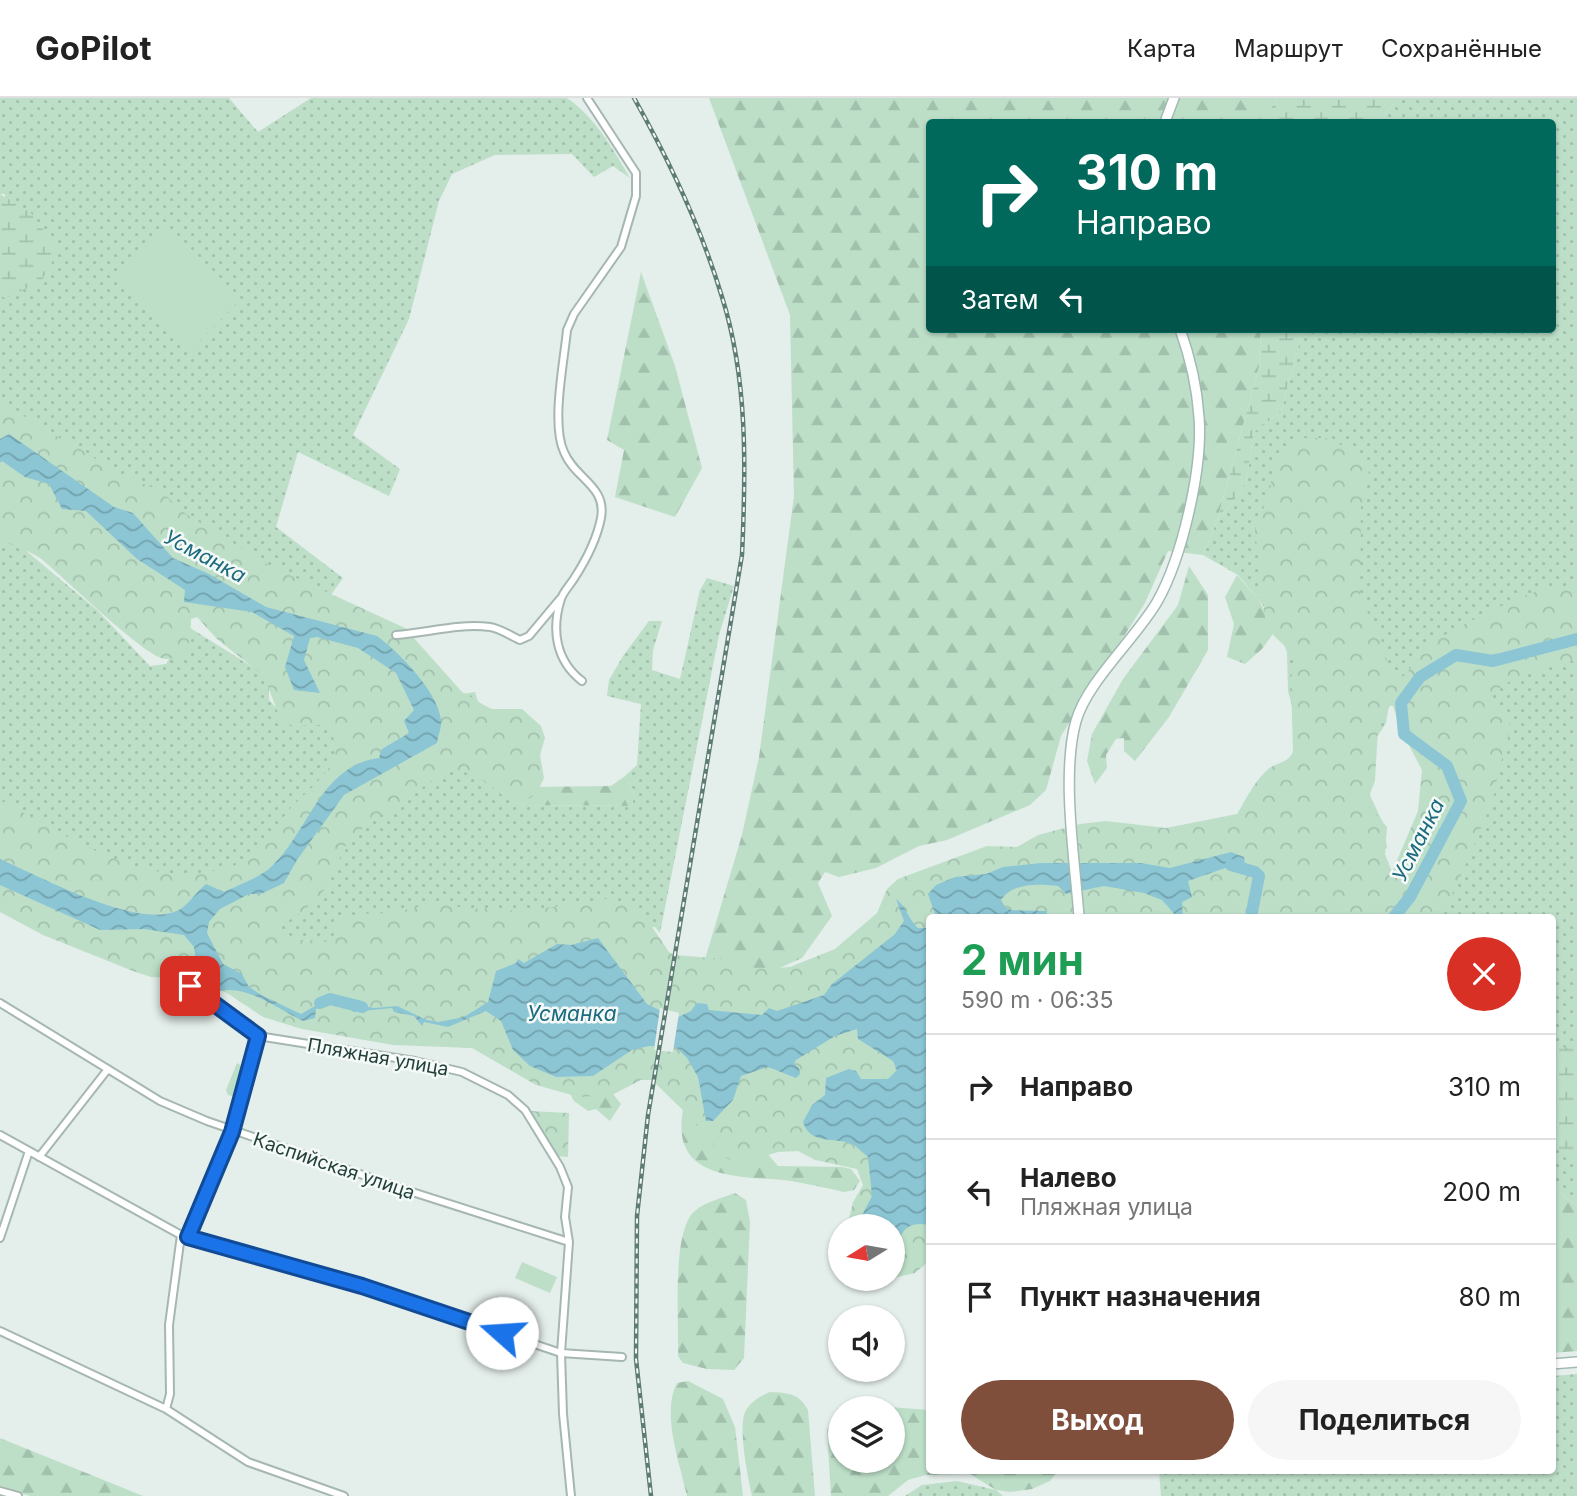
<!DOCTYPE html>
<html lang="ru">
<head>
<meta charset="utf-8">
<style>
	:root { --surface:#fff; --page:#f6f6f6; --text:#222; --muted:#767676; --line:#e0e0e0; --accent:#804f3c }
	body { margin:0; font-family:Inter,sans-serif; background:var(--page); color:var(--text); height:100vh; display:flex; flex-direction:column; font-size:26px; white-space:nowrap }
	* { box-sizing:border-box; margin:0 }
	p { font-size:23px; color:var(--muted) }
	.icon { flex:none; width:38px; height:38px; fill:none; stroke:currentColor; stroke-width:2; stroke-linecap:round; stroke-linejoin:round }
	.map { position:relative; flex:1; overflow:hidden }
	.panel { position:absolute; left:926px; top:816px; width:630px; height:560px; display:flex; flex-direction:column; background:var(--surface); border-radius:7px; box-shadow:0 2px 5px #0004 }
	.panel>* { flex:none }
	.top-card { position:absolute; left:926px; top:21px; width:630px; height:214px; border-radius:7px; box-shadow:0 2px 5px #0004; background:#00695c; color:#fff; overflow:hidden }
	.needle { width:46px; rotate:259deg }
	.controls { position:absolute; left:828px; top:1116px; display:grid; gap:14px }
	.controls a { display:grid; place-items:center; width:77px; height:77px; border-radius:50%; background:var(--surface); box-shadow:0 2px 5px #0004; font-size:35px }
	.pin { position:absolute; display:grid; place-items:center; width:60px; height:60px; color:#fff; margin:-30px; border-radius:14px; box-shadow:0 4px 10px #0006 }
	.me { position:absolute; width:77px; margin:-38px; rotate:289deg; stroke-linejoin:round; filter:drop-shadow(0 0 5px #0008) }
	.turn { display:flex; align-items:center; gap:24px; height:147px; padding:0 35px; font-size:32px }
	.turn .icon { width:91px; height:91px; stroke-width:2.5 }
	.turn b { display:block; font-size:49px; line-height:60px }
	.then { display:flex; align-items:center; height:66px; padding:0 35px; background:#0003; gap:14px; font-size:26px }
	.round { display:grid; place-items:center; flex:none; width:74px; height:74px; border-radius:37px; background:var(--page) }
	.overview { display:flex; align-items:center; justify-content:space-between; height:119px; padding:0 35px }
	h1 { font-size:42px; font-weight:700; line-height:52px; color:#1e9e55 }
	.cta { display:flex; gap:14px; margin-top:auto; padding:14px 35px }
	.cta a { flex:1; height:80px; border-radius:42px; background:var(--accent); color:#fff; font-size:28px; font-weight:700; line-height:80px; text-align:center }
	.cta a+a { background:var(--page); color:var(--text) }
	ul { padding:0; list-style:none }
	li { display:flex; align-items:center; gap:21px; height:105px; padding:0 35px; border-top:2px solid var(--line) }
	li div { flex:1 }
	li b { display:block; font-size:26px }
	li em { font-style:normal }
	header { display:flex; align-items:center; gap:42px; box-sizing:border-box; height:98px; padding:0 35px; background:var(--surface); border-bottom:2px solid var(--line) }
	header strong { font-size:33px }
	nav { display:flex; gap:38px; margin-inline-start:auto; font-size:24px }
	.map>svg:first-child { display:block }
</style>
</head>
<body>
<header>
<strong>GoPilot</strong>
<nav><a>Карта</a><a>Маршрут</a><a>Сохранённые</a></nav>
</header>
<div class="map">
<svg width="1577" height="1398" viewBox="0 0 1577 1398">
	<defs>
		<pattern id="grass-dots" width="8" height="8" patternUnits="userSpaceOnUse" patternTransform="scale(1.75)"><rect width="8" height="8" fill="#bddfc8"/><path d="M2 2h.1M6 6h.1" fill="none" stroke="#a2c1ad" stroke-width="1.8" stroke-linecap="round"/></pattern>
		<pattern id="forest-firs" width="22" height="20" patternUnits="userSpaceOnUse" patternTransform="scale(1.75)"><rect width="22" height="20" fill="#bddfc8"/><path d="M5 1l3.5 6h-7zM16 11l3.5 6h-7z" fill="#a2c1ad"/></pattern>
		<pattern id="wetland-marsh" width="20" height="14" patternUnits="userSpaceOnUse" patternTransform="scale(1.75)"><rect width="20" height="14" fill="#bddfc8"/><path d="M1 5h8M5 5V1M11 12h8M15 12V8" fill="none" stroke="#a2c1ad"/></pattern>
		<pattern id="park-crowns" width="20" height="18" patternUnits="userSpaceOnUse" patternTransform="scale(1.75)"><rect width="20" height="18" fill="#bddfc8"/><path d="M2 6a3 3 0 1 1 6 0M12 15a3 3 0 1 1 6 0" fill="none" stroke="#a2c1ad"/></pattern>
		<pattern id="water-waves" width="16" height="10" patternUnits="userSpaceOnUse" patternTransform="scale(1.75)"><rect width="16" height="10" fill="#8cc6d4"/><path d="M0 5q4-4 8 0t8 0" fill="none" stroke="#72a2ad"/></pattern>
	</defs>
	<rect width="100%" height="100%" fill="#e4eeea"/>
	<!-- grass -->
	<path fill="url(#grass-dots)" d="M0 0H229L258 34 311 0H567C595 19 613 51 630 80L613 68 594 79 572 56 495 57 452 76 439 103 409 221 353 337 400 371 389 398 298 354 276 429 343 480 318 515 0 334V196L5 200V96H0Z
		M1399 0H1577V525L1392 588 1386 625 1372 647 1368 693 1383 725 1387 750 1338 782 1288 593 1287 554 1273 521 1259 502 1238 477 1203 457 1217 423 1245 389 1254 334 1281 314 1303 231H1552V24H1377Z
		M0 431 97 512 150 568 166 566 187 528 269 579V602L279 613 390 632 228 792 0 739Z
		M707 480 734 488 719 537 660 835 655 829 372 855 209 824 446 643 524 707 632 708 634 693 625 678 637 667 641 606 607 598 609 582 623 558 649 523H662L653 552 652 572 680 581 700 492Z
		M1577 553V1107L1552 1090V819H1407L1459 594Z
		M1577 1276V1398H1161L1159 1372H1552V1278Z
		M957 1383 996 1392 1003 1398H905L922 1387Z"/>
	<!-- forest -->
	<path fill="url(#forest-firs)" fill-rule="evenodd" d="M709 0H1277L1268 15V24H929V231H1261L1259 269 1217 423 1203 457 1168 453 1145 505 1061 638 1046 692 1030 707 947 742 919 748 876 770 839 779 825 774 818 785 832 818 802 860 768 875 703 868 742 737 759 659 794 398 790 217Z
		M641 174 675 268 702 370 675 419 615 399 624 352 607 342Z
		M1189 468 1208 497V552L1169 619 1135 663 1124 653V640L1116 641 1106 657 1107 670 1095 686 1087 663 1092 636 1123 581 1178 507Z
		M1237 477 1259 502 1275 533 1262 551 1245 566 1227 559 1234 526 1225 499Z
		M475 594 481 613 530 689 611 688 625 678 634 693 632 708 524 707 502 694 455 597Z
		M566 988 613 996 621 1006 610 1023 596 1011 588 1013 574 1003Z
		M684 1006 758 1045 778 1068 842 1069 851 1071 860 1083 854 1092 844 1094C827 1090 809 1086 791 1083 763 1079 705 1083 688 1054 679 1040 681 1022 684 1006Z
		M1552 1090 1577 1107V1253L1552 1255Z
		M735 1095 746 1102 750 1124 744 1260 734 1272 707 1271 683 1265 678 1258C679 1223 673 1152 688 1122 695 1106 720 1101 735 1095Z
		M688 1283 723 1301 735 1329 743 1398H687C680 1365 661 1316 677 1285Z
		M770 1294C788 1295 799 1295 808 1312L815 1398H752C748 1380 738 1331 745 1314 750 1304 760 1298 770 1294Z
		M849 1306 929 1312V1372H1059L1050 1383 1032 1391 1010 1394 996 1392 970 1376 926 1377 908 1382 888 1398H831L827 1332 838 1310ZM840 1311H892V1363H840Z
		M0 1340 143 1398H30L0 1390Z"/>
	<!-- wetland -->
	<path fill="url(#wetland-marsh)" d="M1277 0H1399L1377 24H1268V15Z
		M0 96 31 115 58 153 41 184 5 200 0 196Z
		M1261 231H1303L1281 314 1254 334 1245 389 1217 423 1259 269Z
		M1552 949 1577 950V1061L1552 1047Z"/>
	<!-- park -->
	<path fill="url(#park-crowns)" fill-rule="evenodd" d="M0 300 40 330 79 350 115 374 161 393 186 416 270 468 405 530 462 594 484 607 492 611H522L541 628 545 640 540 657 544 680 536 696 530 700 519 704 509 702 473 675 446 673 353 737C343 748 341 759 335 772 325 799 303 814 280 828L281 833C294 841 316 847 331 842L341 823 356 816 391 815 435 805 471 811 496 810 520 814 612 800 642 814 669 854 674 857 739 862 756 871 790 869 835 851 877 815 887 791 898 781 987 748 1017 749 1038 737 1080 726 1106 723 1166 730 1237 716C1246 701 1253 686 1266 673 1275 664 1288 666 1293 654L1291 580 1296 558 1274 538 1265 519 1255 432 1270 393 1273 371 1283 353 1304 340H1326L1358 355 1369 371 1367 391 1361 408 1360 499 1381 541 1393 584C1407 581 1419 556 1431 546 1452 531 1525 494 1550 490 1559 488 1568 492 1577 492V561L1515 580 1486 599 1490 605 1505 613 1511 631 1500 667 1493 702 1457 787 1439 819H929V1163L915 1175 893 1180 892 1129H847L853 1104 863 1087 857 1071 815 1062 798 1053 778 1054 749 1063H734L723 1059 699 1028 652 982H641L612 997 579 999 536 987 472 950 393 947 302 931 263 919 227 895 191 881 151 879 133 873 43 837 0 814V702C53 729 111 770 171 775 196 777 227 773 249 761 268 752 276 727 289 712 303 696 323 683 332 664 336 655 336 641 330 633 318 619 301 635 281 623L264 578 217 541 197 519 191 521C190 538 192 561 166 561 146 561 63 478 40 460 28 452 13 448 0 442ZM1390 608H1393L1401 632 1422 672 1418 713 1392 774 1385 756 1387 729 1366 706 1375 683 1378 629Z
		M529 1013 569 1015 568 1059 556 1058Z"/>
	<!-- pitch -->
	<path fill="#bddfc8" d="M166 126 241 201 189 254 113 179Z
		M237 965 247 971 240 997 236 999 228 997 226 992Z
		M522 1164 557 1179 550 1195 515 1180Z"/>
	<!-- water -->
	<path fill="url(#water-waves)" d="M9 336 114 409 133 415 173 460 209 476 266 509 377 538C399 554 438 594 441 622 442 629 438 638 437 645L344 697 297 762 284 785 261 796H249L220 811 209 824 207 835 223 866 242 876 249 889 263 898 301 916 329 900 374 910 397 908 427 922 439 924 464 919 488 904 496 873 516 865 518 861 524 865 557 846 571 847 598 840 647 906 676 920 691 913 697 905 707 906 709 912 762 917 769 910 777 913 824 897 832 886 895 836 904 823 896 801C907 809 908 821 918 830H929V1127C902 1122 900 1139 893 1159L892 1129H856L872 1098 868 1059C863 1055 858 1050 854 1047 837 1038 810 1048 803 1024L812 1007 825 997 826 980 849 971 856 973 861 981H888L897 972 893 963 858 941 857 931 835 938 796 962 794 966 799 970 800 976 796 980 768 969 741 978 733 1002 713 1023H706L698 979 687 960 677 950 649 948 632 952 593 978 556 979 530 968 513 952 501 923 486 913 448 929 424 924 422 928 414 918 394 914 392 910 353 914C344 899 330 904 316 911L315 920 303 923C277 910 247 887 220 893L217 877 205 872 196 863 194 849 184 837 144 831 100 832 0 787V761C39 778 140 833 179 812 188 807 197 793 206 786L224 794C238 787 260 780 272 768 309 733 321 667 379 660L382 651 409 635 404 623 414 612 396 575 358 550 317 539 310 540 304 562 320 595 294 592 285 569 294 538 252 514 184 504 185 492 137 461 86 413 62 411 49 386 25 379 2 363 0 365V341Z
		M1231 754 1244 759 1246 773 1228 769 1188 783 1192 799 1182 804 1183 819H1177L1162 802 1144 795 1104 788 1066 796 1058 788C1040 786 1013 784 1001 802L1005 809 1011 812 1046 813 1048 819H936L928 796 936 787 955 779 986 776 1003 769 1041 765H1141L1170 770Z"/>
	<!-- pier -->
	<path fill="#e4eeea" d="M660 910 679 915 673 954 654 952Z"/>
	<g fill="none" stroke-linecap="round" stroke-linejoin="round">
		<!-- river -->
		<path stroke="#8cc6d4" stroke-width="12" d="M1231 767 1255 774 1259 778 1251 819
			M1394 819 1410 799 1461 703 1447 668 1404 636 1401 605 1420 579 1456 557 1493 563 1577 541
			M320 905 330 901 362 909"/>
		<defs>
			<path id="street" d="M396 537C427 535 458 525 490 529 499 530 511 538 520 542L529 538 560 501
				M582 583C556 563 551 532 561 501 563 494 571 486 575 479 586 462 597 440 601 420 607 388 575 381 564 354 551 326 564 264 567 232L574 216 621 149 636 98V75L587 0
				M190 888 258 938 415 963 462 974 508 997 525 1012 560 1069 568 1089 565 1119 569 1144 561 1255 563 1316 571 1398
				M0 905 160 1003 207 1023 406 1092 569 1144
				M0 1037 181 1137 362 1188 561 1255 622 1259
				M39 1059 108 971
				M188 1139 232 1033 258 938
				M0 1140 29 1053
				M0 1233 166 1311 248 1364 344 1398
				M166 1311 170 1296 169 1227 181 1137
				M0 1393 18 1398"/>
			<path id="secondary" d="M1165 24 1174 0
				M1079 819C1075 763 1061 676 1076 623 1087 584 1136 540 1157 504 1182 460 1203 370 1199 319 1197 289 1190 259 1180 231
				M1552 1266 1577 1264"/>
		</defs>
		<!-- street casing -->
		<use href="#street" stroke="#a6b7b2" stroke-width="10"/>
		<!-- secondary casing -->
		<use href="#secondary" stroke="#a2bab3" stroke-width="12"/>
		<!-- street -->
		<use href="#street" stroke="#fff" stroke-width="6"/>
		<!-- secondary -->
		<use href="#secondary" stroke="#fff" stroke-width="9"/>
		<defs>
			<path id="rail" d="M634 0C670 64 701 129 722 199 748 281 746 372 742 457L648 1017 637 1118 636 1261 651 1398"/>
		</defs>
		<!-- rail casing -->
		<use href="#rail" stroke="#5e7c75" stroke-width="4.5"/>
		<!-- rail -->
		<use href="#rail" stroke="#f5faf8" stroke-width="2" stroke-dasharray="5" stroke-linecap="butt"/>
	</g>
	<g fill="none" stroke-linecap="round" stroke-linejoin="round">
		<defs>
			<path id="route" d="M190 888 258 938 232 1034 188 1139 362 1188 502 1235"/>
		</defs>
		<!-- route casing -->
		<use href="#route" stroke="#114b97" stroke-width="18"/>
		<!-- route -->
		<use href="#route" stroke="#1a73e8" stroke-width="12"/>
	</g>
	<g text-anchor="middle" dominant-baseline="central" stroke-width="5" stroke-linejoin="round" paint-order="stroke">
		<!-- street labels -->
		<g font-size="19" fill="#23413a" stroke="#f5faf8">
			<text transform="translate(378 959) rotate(10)">Пляжная улица</text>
			<text transform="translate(334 1068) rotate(19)">Каспийская улица</text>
		</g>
		<!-- water labels -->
		<g font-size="21" font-style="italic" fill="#1b6a7e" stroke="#f5faf8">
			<text transform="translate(205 458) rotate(28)">Усманка</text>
			<text transform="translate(1418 742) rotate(-63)">Усманка</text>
			<text x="572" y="915">Усманка</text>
		</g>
	</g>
</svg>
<div class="controls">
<a><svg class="needle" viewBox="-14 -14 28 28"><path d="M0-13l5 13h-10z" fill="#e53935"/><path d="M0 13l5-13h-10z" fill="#767676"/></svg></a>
<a><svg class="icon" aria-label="sound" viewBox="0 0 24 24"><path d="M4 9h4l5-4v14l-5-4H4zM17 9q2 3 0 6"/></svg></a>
<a><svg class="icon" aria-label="layers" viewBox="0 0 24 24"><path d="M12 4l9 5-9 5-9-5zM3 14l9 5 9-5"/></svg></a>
</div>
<div class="pin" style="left:190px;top:888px;background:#d93025"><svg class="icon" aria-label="arrive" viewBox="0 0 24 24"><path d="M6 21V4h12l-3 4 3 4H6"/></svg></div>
<svg class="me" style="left:502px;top:1235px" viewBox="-20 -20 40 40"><circle r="19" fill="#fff"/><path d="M0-13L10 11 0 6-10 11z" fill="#1a73e8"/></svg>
<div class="top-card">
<div class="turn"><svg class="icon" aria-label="right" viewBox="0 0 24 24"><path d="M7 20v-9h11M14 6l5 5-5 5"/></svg><div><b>310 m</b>Направо</div></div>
<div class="then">Затем<svg class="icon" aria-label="left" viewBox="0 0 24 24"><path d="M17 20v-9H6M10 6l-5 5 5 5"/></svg></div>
</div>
<section class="panel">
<div class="overview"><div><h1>2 мин</h1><p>590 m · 06:35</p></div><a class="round" style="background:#d93025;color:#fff"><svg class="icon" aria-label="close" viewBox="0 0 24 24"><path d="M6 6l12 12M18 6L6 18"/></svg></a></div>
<ul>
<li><svg class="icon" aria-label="right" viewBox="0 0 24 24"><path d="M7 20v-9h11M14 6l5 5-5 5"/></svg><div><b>Направо</b></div><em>310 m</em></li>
<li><svg class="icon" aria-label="left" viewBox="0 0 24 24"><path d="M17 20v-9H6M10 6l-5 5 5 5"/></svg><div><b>Налево</b><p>Пляжная улица</p></div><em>200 m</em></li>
<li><svg class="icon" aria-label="arrive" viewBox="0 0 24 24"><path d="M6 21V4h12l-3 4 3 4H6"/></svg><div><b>Пункт назначения</b></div><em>80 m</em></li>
</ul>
<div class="cta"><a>Выход</a><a>Поделиться</a></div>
</section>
</div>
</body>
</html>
